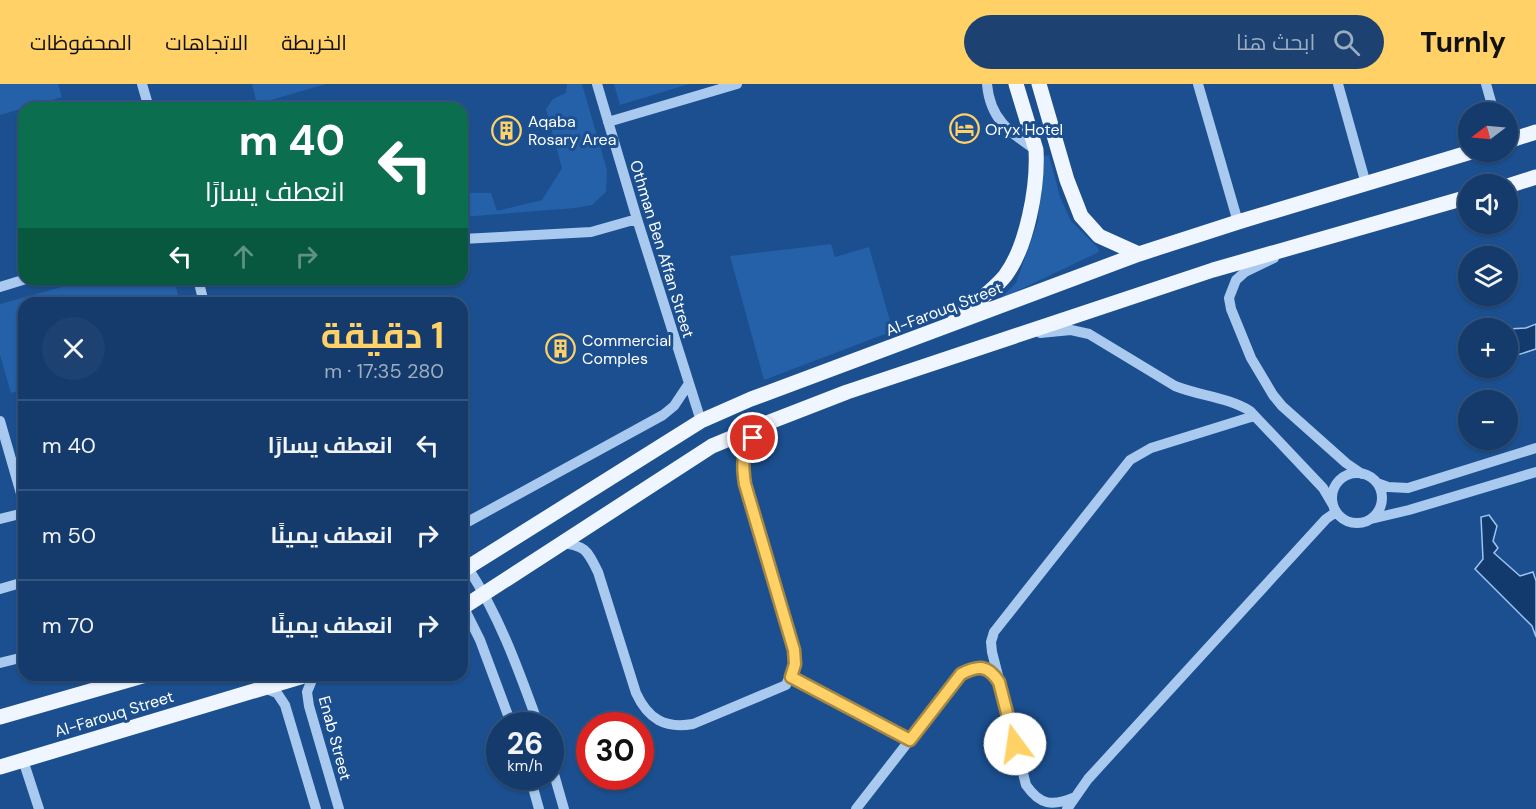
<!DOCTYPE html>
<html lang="ar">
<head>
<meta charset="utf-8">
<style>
	:root { --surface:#143b6b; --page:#1d4271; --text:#f1f3f6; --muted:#9dadc1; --line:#33557e; --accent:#ffd166 }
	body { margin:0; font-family:"DM Sans",Cairo,sans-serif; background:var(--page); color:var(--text); direction:rtl; height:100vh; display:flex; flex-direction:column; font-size:22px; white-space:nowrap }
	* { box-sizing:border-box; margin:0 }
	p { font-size:20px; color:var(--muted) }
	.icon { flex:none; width:33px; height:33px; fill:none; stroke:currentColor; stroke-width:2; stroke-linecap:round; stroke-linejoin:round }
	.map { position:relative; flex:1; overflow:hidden; direction:ltr }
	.side { position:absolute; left:18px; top:213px; width:450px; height:384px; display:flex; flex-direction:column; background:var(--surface); border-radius:18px; box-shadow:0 2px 4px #0004,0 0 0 2px var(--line); direction:rtl }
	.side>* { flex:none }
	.guide { position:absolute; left:18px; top:18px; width:450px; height:183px; border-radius:18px; box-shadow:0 2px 4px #0004,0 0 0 2px var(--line); direction:rtl; background:#0b6e4f; color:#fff; overflow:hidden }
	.needle { width:39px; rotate:254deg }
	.fabs { position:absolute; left:1458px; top:18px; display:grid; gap:12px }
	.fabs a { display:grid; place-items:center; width:60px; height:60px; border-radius:50%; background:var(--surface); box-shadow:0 2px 4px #0004,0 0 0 2px var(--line); font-size:30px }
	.speed { position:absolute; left:486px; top:628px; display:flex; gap:12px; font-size:30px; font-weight:700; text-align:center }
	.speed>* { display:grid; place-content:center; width:78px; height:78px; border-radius:50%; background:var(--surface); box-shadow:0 2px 4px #0004,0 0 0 2px var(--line); line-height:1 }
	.speed small { font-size:15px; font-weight:400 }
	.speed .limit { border:9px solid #d22; background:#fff; color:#111 }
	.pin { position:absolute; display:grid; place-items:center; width:51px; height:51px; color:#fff; margin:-26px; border:3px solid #fff; border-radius:50%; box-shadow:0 2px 6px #0007 }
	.me { position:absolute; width:66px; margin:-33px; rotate:346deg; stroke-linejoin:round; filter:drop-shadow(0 0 4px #0008) }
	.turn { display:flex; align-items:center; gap:21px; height:126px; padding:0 24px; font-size:27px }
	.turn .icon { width:78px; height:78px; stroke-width:2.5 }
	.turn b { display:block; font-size:42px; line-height:51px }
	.lanes { display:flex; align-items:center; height:57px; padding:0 24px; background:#0003; justify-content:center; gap:30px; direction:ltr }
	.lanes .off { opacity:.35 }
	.round { display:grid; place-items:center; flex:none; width:63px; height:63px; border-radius:32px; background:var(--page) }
	.overview { display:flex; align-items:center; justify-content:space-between; height:102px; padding:0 24px }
	h1 { font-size:36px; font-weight:700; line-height:45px; color:var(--accent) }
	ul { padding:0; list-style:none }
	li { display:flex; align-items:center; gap:18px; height:90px; padding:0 24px; border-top:2px solid var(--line) }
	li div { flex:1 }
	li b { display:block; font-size:22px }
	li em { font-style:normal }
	header { display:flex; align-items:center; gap:36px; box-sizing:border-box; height:84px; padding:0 30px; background:var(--accent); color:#111 }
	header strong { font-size:28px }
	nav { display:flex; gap:33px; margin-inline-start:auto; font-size:21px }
	.search { width:420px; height:54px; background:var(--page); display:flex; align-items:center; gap:15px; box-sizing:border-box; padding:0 21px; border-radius:33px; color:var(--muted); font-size:22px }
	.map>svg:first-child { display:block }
</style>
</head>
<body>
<header>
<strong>Turnly</strong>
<div class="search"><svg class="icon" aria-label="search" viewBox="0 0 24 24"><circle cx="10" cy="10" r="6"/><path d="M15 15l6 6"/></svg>ابحث هنا</div>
<nav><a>الخريطة</a><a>الاتجاهات</a><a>المحفوظات</a></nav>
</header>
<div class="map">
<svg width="1536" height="725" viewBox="0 0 1536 725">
	<rect width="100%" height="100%" fill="#1b4f8f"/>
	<!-- green -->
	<path fill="#2461a8" d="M0 0H58L62 13 0 31Z
		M252 0H326L257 20Z
		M567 0H582L607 86 606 108 592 121 575 124 462 133V109H491L497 127 542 116 562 84 546 25 553 15 566 9Z
		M614 0H689L620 21Z
		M1049 71 1060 113 1071 137 1098 164 1099 168 1000 215 1016 199 1038 137 1041 73Z
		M831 160 835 173 869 163 893 247 764 296 730 172Z
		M91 195H173L181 219H24V305L11 309 0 271V220Z"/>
	<!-- water -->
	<path fill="#123a6d" stroke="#9cc4f0" stroke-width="1.5" d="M1536 240V265L1508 274V245L1526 244Z
		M1489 431 1497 442 1493 457 1498 464 1494 469 1520 492 1533 488 1536 497V553L1532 542 1475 485 1483 475 1481 433Z"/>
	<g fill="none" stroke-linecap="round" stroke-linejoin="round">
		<!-- minor -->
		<path stroke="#a9c9ee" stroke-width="10" d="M142 0 149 24
			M597 0 637 135 701 337
			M987 0C990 35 1009 48 1036 66
			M1198 0 1238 138
			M1338 0 1366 100
			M1486 0 1494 28
			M608 38 737 0
			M462 155 591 148 637 135
			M1274 174 1245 188 1236 196 1229 214 1231 225 1251 274 1273 311 1282 322 1346 379 1362 390
			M198 195 204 219
			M0 203 26 195
			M1040 249 1071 246 1089 250 1175 302C1200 312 1227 313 1250 327L1323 404 1333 421
			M0 337 24 420
			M1332 414a25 25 0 1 1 50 0a25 25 0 1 1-50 0Z
			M1377 399 1388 403 1408 404 1536 364
			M0 435 24 429
			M1371 435 1409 426 1536 388
			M462 441 663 331 674 322 688 301
			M560 459C585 461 587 466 598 488L636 609C648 635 665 645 693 640L786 601 795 580 794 566 745 400C741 371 743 364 763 343
			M468 484C500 533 519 587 539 642
			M0 505 24 498
			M462 520 480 556 512 642
			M0 579 24 573
			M314 591 307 608 309 622 339 725
			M791 593 910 656
			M264 604 277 609 285 621 316 725
			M23 676 39 725
			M550 676 564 725
			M530 693 539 725
			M1075 713C1052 723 1040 721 1026 701L992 568 991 558 994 548 1130 376 1151 364 1254 332
			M856 725 961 590C975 583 987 581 997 595
			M1067 725 1088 695 1326 435 1336 428"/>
		<!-- major -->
		<path stroke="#f0f6ff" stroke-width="15" d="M1039 0 1067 96 1081 132 1099 152 1139 170
			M1508 57 1536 48
			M1508 102 1536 93
			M955 235C972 221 991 209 1005 192 1027 163 1038 103 1036 66L1016 0
			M462 487 701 337 751 315 1139 170 1238 138 1471 68
			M462 524 712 362 767 339 847 308 1213 186 1468 113
			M0 633 146 591
			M0 683 307 591"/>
	</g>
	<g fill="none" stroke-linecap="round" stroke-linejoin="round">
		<defs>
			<path id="route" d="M753 354C742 371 742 380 745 400L794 566 795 580 791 593 910 656 961 590C979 581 988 581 999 598L1015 660"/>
		</defs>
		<!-- route casing -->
		<use href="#route" stroke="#a68842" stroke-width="15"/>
		<!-- route -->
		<use href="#route" stroke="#ffd166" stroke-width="10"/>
	</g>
	<!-- icons -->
	<defs>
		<symbol id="hotel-ring" viewBox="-11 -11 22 22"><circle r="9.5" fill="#1b4f8f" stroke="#ffd166" stroke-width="1.5"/><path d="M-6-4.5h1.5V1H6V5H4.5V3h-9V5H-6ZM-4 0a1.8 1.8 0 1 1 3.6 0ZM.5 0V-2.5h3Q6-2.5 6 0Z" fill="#ffd166"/></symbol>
		<symbol id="building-ring" viewBox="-11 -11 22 22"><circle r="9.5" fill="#1b4f8f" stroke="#ffd166" stroke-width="1.5"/><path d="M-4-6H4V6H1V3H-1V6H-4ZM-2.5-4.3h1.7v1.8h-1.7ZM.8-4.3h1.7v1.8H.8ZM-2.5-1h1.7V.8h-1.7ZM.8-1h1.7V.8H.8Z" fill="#ffd166"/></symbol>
	</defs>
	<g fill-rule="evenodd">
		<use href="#hotel-ring" x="948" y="28" width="33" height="33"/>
		<use href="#building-ring" x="490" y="30" width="33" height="33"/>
		<use href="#building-ring" x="544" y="248" width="33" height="33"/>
	</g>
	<g text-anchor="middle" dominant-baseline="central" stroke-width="6" stroke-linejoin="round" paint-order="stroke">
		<!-- poi labels -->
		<g font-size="16" fill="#fff" stroke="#1b4f8f" text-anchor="start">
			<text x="528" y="37">Aqaba<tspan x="528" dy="18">Rosary Area</tspan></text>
			<text x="985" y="45">Oryx Hotel</text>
			<text x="582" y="256">Commercial<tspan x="582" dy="18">Comples</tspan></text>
		</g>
		<!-- street labels -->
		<g font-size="16" fill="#fff" stroke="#1b4f8f">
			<text transform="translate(662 165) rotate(73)">Othman Ben Affan Street</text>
			<text transform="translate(944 225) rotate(-21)">Al-Farouq Street</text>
			<text transform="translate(114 630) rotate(-17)">Al-Farouq Street</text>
			<text transform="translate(335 654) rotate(75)">Enab Street</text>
		</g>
	</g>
</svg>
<div class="fabs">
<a><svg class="needle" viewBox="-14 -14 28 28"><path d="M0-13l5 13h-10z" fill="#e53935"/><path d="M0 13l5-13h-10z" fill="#9dadc1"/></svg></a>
<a><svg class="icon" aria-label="sound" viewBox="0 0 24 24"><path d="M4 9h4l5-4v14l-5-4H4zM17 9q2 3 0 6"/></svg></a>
<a><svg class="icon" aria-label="layers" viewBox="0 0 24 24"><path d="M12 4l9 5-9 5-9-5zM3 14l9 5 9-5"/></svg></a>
<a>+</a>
<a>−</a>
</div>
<div class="speed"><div>26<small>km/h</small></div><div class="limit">30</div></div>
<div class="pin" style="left:753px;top:354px;background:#d93025"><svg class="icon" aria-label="arrive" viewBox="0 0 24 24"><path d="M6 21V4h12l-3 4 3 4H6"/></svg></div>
<svg class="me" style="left:1015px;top:660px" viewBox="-20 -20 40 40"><circle r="19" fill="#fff"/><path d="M0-13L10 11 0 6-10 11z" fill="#ffd166"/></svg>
<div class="guide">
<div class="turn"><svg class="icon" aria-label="left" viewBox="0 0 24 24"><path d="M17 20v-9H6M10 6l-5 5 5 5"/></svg><div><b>40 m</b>انعطف يسارًا</div></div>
<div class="lanes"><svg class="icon" aria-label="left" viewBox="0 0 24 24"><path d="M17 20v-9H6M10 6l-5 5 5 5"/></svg><svg class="icon off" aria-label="ahead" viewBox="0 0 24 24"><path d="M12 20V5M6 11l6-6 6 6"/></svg><svg class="icon off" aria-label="right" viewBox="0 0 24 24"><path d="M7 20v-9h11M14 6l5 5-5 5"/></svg></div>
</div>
<section class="side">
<div class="overview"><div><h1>1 دقيقة</h1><p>280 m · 17:35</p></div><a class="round"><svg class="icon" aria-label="close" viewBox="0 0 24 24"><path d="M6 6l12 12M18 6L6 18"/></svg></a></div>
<ul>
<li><svg class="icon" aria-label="left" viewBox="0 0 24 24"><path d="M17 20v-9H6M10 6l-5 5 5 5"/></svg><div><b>انعطف يسارًا</b></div><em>40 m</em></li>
<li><svg class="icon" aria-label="right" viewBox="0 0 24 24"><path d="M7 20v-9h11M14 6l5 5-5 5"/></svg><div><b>انعطف يمينًا</b></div><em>50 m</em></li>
<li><svg class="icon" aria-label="right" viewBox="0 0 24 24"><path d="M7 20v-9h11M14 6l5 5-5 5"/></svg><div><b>انعطف يمينًا</b></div><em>70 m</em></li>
</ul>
</section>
</div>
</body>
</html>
